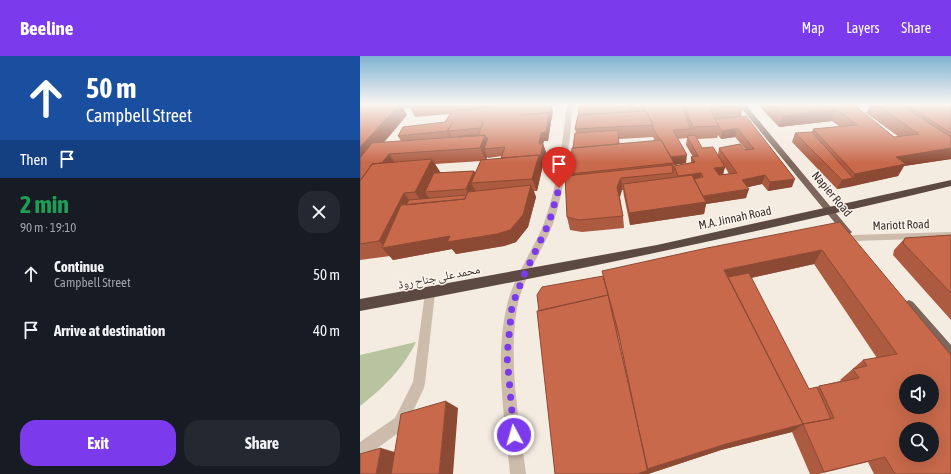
<!DOCTYPE html>
<html lang="en">
<head>
<meta charset="utf-8">
<style>
	:root { --surface:#171b24; --page:#242831; --text:#f1f3f6; --muted:#9ea1a6; --accent:#7c3aed }
	body { margin:0; font-family:"Asap Condensed","Noto Naskh Arabic",sans-serif; background:var(--page); color:var(--text); height:100vh; display:flex; flex-direction:column; font-size:15px; white-space:nowrap }
	* { box-sizing:border-box; margin:0 }
	p { font-size:13px; color:var(--muted) }
	.icon { flex:none; width:22px; height:22px; fill:none; stroke:currentColor; stroke-width:2; stroke-linecap:round; stroke-linejoin:round }
	.map { position:relative; flex:1; overflow:hidden }
	.sheet { display:flex; flex-direction:column; background:var(--surface); width:360px }
	.sheet>* { flex:none }
	.banner { background:#1a4fa0; color:#fff; overflow:hidden }
	.controls { position:absolute; left:539px; top:318px; display:grid; gap:8px }
	.controls a { display:grid; place-items:center; width:40px; height:40px; border-radius:50%; background:var(--surface); box-shadow:0 4px 16px #0002; font-size:20px }
	.pin { position:absolute; display:grid; place-items:center; width:34px; height:34px; color:#fff; margin:-41px -17px; border-radius:50% 50% 50% 0; rotate:-45deg; box-shadow:0 0 4px #0007 }
	.pin .icon { rotate:45deg }
	.me { position:absolute; width:44px; margin:-22px; rotate:354deg; stroke-linejoin:round; filter:drop-shadow(0 0 3px #0008) }
	.turn { display:flex; align-items:center; gap:14px; height:84px; padding:0 20px; font-size:18px }
	.turn .icon { width:52px; height:52px; stroke-width:2.5 }
	.turn b { display:block; font-size:28px; line-height:34px }
	.then { display:flex; align-items:center; height:38px; padding:0 20px; background:#0003; gap:8px; font-size:15px }
	.round { display:grid; place-items:center; flex:none; width:42px; height:42px; border-radius:16px; background:var(--page) }
	.headline { display:flex; align-items:center; justify-content:space-between; height:68px; padding:0 20px }
	h1 { font-size:24px; font-weight:700; line-height:30px; color:#1e9e55 }
	.cta { display:flex; gap:8px; margin-top:auto; padding:8px 20px }
	.cta a { flex:1; height:46px; border-radius:16px; background:var(--accent); color:#fff; font-size:16px; font-weight:700; line-height:46px; text-align:center }
	.cta a+a { background:var(--page); color:var(--text) }
	ul { padding:0; list-style:none }
	li { display:flex; align-items:center; gap:12px; height:56px; padding:0 20px }
	li div { flex:1 }
	li b { display:block; font-size:15px }
	li em { font-style:normal }
	header { display:flex; align-items:center; gap:24px; box-sizing:border-box; height:56px; padding:0 20px; background:var(--accent); color:#fff }
	header strong { font-size:19px }
	nav { display:flex; gap:22px; margin-inline-start:auto; font-size:14px }
	main { display:flex; flex:1; min-height:0 }
	.map>svg:first-child { display:block }
</style>
</head>
<body>
<header>
<strong>Beeline</strong>
<nav><a>Map</a><a>Layers</a><a>Share</a></nav>
</header>
<main>
<section class="sheet">
<div class="banner">
<div class="turn"><svg class="icon" aria-label="ahead" viewBox="0 0 24 24"><path d="M12 20V5M6 11l6-6 6 6"/></svg><div><b>50 m</b>Campbell Street</div></div>
<div class="then">Then<svg class="icon" aria-label="arrive" viewBox="0 0 24 24"><path d="M6 21V4h12l-3 4 3 4H6"/></svg></div>
</div>
<div class="headline"><div><h1>2 min</h1><p>90 m · 19:10</p></div><a class="round"><svg class="icon" aria-label="close" viewBox="0 0 24 24"><path d="M6 6l12 12M18 6L6 18"/></svg></a></div>
<ul>
<li><svg class="icon" aria-label="ahead" viewBox="0 0 24 24"><path d="M12 20V5M6 11l6-6 6 6"/></svg><div><b>Continue</b><p>Campbell Street</p></div><em>50 m</em></li>
<li><svg class="icon" aria-label="arrive" viewBox="0 0 24 24"><path d="M6 21V4h12l-3 4 3 4H6"/></svg><div><b>Arrive at destination</b></div><em>40 m</em></li>
</ul>
<div class="cta"><a>Exit</a><a>Share</a></div>
</section>
<div class="map">
<svg width="591" height="418" viewBox="0 0 591 418">
	<rect width="100%" height="100%" fill="#f4ebe1"/>
	<!-- green -->
	<path fill="#b8c4a0" d="M56 286C42 314 24 331 0 350V299Z"/>
	<g fill="none" stroke-linecap="round" stroke-linejoin="round">
		<!-- minor -->
		<path fill="#cdbbac" fill-rule="evenodd" d="M207 48H213C209 89 206 130 193 168 182 196 163 221 157 252 148 307 159 363 166 418H150C145 363 134 304 147 249 154 220 173 195 184 167 198 129 202 88 207 48Z
			M591 176V182L493 185 488 182 493 179Z
			M70 233 74 234 75 237 65 327 64 332 45 372 12 396 0 400V386L35 362 53 326 65 237 66 234Z"/>
		<!-- major -->
		<path fill="#7d675c" fill-rule="evenodd" d="M378 48H385L490 174 492 176 490 178H484Z
			M549 244 553 246 591 289V304L587 302 545 252 544 249 545 246Z"/>
		<!-- highway -->
		<path fill="#5c4a42" fill-rule="evenodd" d="M591 124V130C395 177 198 219 0 255V243L297 189Z"/>
	</g>
	<!-- wall -->
	<path fill="#ac5a40" fill-rule="evenodd" d="M200 48V49L192 50 193 56 191 65 188 85H184L183 88 186 96 177 135H174L176 141 168 171 156 186 144 190 96 198 92 193 33 204 30 200 0 204V49ZM43 52H50L55 61 90 58 85 66 38 80 41 85 24 86 47 59ZM142 100 141 102 126 104 127 101 128 102ZM121 105 115 117 114 115 81 117 75 108Z
		M220 48H276V50L272 51H279L277 48H381L383 51 381 60 432 131 408 135 402 128 387 131 386 142 346 148 344 158 270 169 264 140 263 134H262L260 141 263 160 264 172 222 176 210 174 207 161 213 92 216 77 215 73 218 59ZM358 79 361 83 375 81 386 94 359 92 358 99 342 92 337 83 357 82ZM293 81 295 85 259 88V83ZM327 82 326 89 333 101H331V107L314 110V109L326 107 318 83ZM365 111 369 118H363Z
		M397 48H493L534 81H539L506 57 510 49 509 48H591V103L544 110 538 120 477 133 432 86 435 77 452 76 453 73 479 70 472 65 419 71Z
		M480 166 591 418H514L508 406 459 418H450L432 376 361 394 288 418H195L179 255 243 220ZM454 208 517 302 503 304 480 324 481 325 459 330 457 331 449 333 391 222ZM256 271 260 287 279 374Z
		M591 179V264L533 199 534 194 545 182Z"/>
	<!-- shaded-wall -->
	<path fill="#8c4a34" d="M40 48H41L47 59 4 110 0 106V91Z
		M191 48 193 56 191 65 189 56Z
		M269 48H276V50L269 52Z
		M477 53 472 65 419 71 422 60Z
		M189 57 191 66 188 85H184L183 88 186 96 177 135 172 123 181 77Z
		M92 67 88 75 92 82 91 84 87 75Z
		M377 72 375 81 361 83 362 75Z
		M125 79 130 91 124 93 127 101 126 104 120 92Z
		M591 92V103L544 110 538 120 489 131 495 118 536 101Z
		M29 98 37 110H20Z
		M327 99 326 107 314 109V107L308 102Z
		M72 103 81 118 65 136 69 142 65 151 55 136Z
		M365 111 363 119 352 121 354 112Z
		M114 115 119 124 111 127 115 134 111 142 106 133Z
		M341 117 340 126 317 129 318 120Z
		M405 119 402 128 380 133 382 124Z
		M261 122 262 134 259 143 257 131Z
		M493 122 489 131 477 133 482 124Z
		M435 123 432 131 408 135 410 126Z
		M171 129 176 141 168 171 156 186 144 190 96 198 92 193 33 204 22 192 25 191 19 185 44 137 55 152Z
		M389 133 386 142 346 148 344 158 270 169 269 157 341 141Z
		M462 194 454 208 368 227 364 214Z
		M86 345 98 352 93 418H79Z
		M443 368 432 376 361 394 288 418H278L287 413 366 388Z
		M21 392 38 397 35 418H16Z"/>
	<!-- building -->
	<path fill="#c8694b" stroke="#8c4a34" fill-rule="evenodd" d="M40 48 0 91V49Z
		M180 48H191L189 56 161 59 189 57 186 76 181 77 179 88H183L180 102 179 99 141 102 145 91 124 93 128 82H126L125 79 118 80 123 66 121 72 88 75 92 67 87 75 38 80 43 71 85 66 92 55Z
		M220 48H270V51H281L283 55 218 59Z
		M321 48 331 73 313 74 327 99 311 101 301 84H300L293 72V69L286 55H284L282 50Z
		M324 48H381L383 51 350 53 359 70 333 71Z
		M411 48H493L534 81 559 78 516 48H539L591 81V92L536 101 546 108 495 118 453 73 497 69 477 53 422 60Z
		M544 48H591V77Z
		M286 55 293 69 215 73 218 59Z
		M386 60 435 123 410 126 405 119 382 124 389 133 343 140 334 123 343 121 341 117 318 120 314 110 335 106 331 101 338 100 327 80 335 79 342 92 353 91 365 111 354 112 359 119 377 117 359 92 380 88 385 94 394 93 377 72 362 75 359 71 355 63Z
		M258 74 259 88 213 92 215 77Z
		M452 76 493 122 482 124 435 77Z
		M119 79 118 80 99 81 100 80Z
		M125 79 120 92 29 98 22 107 12 108 0 125V102L12 87Z
		M301 84 314 107 210 118 212 92Z
		M179 99 172 123 111 127 121 104Z
		M72 103 55 136 44 137 19 185 0 188V125L12 108Z
		M312 109 313 117 261 122 257 131 263 160 219 164 207 161 205 120Z
		M114 115 106 133 65 136 74 117Z
		M332 119 346 146 269 157 263 128Z
		M171 129 163 159 150 174 137 178 87 186 90 180 22 192 41 149 105 143 108 136Z
		M106 139 105 143 46 149 49 144Z
		M480 166 591 299V418H535L525 401 464 416 443 368 366 388 287 413 258 275 242 215 347 192ZM462 194 537 298 503 304 507 310 493 313 499 322 459 330 474 362 443 368 364 214ZM546 325H572V351H546ZM546 373H572V399H546Z
		M591 179V237L543 187 545 182Z
		M389 217 449 333 457 331 471 363 443 368 368 221Z
		M243 220 248 239 179 255 177 239 182 231Z
		M248 239 288 414 278 418H195L177 255Z
		M86 345 79 418H31L41 358Z
		M21 392 16 418H0V398Z"/>
	<!-- sky -->
	<linearGradient id="sky" x2="0" y2="1"><stop stop-color="#7eb2d2"/><stop offset="0.45" stop-color="#faf6f2"/><stop offset="1" stop-color="#faf6f2" stop-opacity="0"/></linearGradient>
	<rect width="591" height="107" fill="url(#sky)"/>
	<g fill="none" stroke-linecap="round" stroke-linejoin="round">
		<!-- route -->
		<path stroke="#7c3aed" stroke-width="7" stroke-dasharray="0 12.6" d="M154 379 147 300 152 250 164 219 189 167 199 132"/>
	</g>
	<g text-anchor="middle" dominant-baseline="central" stroke-width="3" stroke-linejoin="round" paint-order="stroke">
		<!-- street labels -->
		<g font-size="12" fill="#3b302b" stroke="#fbf5ee">
			<text transform="translate(472 138) rotate(50)">Napier Road</text>
			<text transform="translate(375 162) rotate(-12)">M.A. Jinnah Road</text>
			<text transform="translate(541 169) rotate(-2)">Mariott Road</text>
			<text transform="translate(79 221) rotate(-11)">محمد علی جناح روڈ</text>
		</g>
	</g>
</svg>
<div class="controls">
<a><svg class="icon" aria-label="sound" viewBox="0 0 24 24"><path d="M4 9h4l5-4v14l-5-4H4zM17 9q2 3 0 6"/></svg></a>
<a><svg class="icon" aria-label="search" viewBox="0 0 24 24"><circle cx="10" cy="10" r="6"/><path d="M15 15l6 6"/></svg></a>
</div>
<div class="pin" style="left:199px;top:132px;background:#d93025"><svg class="icon" aria-label="arrive" viewBox="0 0 24 24"><path d="M6 21V4h12l-3 4 3 4H6"/></svg></div>
<svg class="me" style="left:154px;top:379px" viewBox="-20 -20 40 40"><circle r="17" fill="#7c3aed" stroke="#fff" stroke-width="3"/><path d="M0-11L8 9 0 5-8 9z" fill="#fff"/></svg>
</div>
</main>
</body>
</html>
